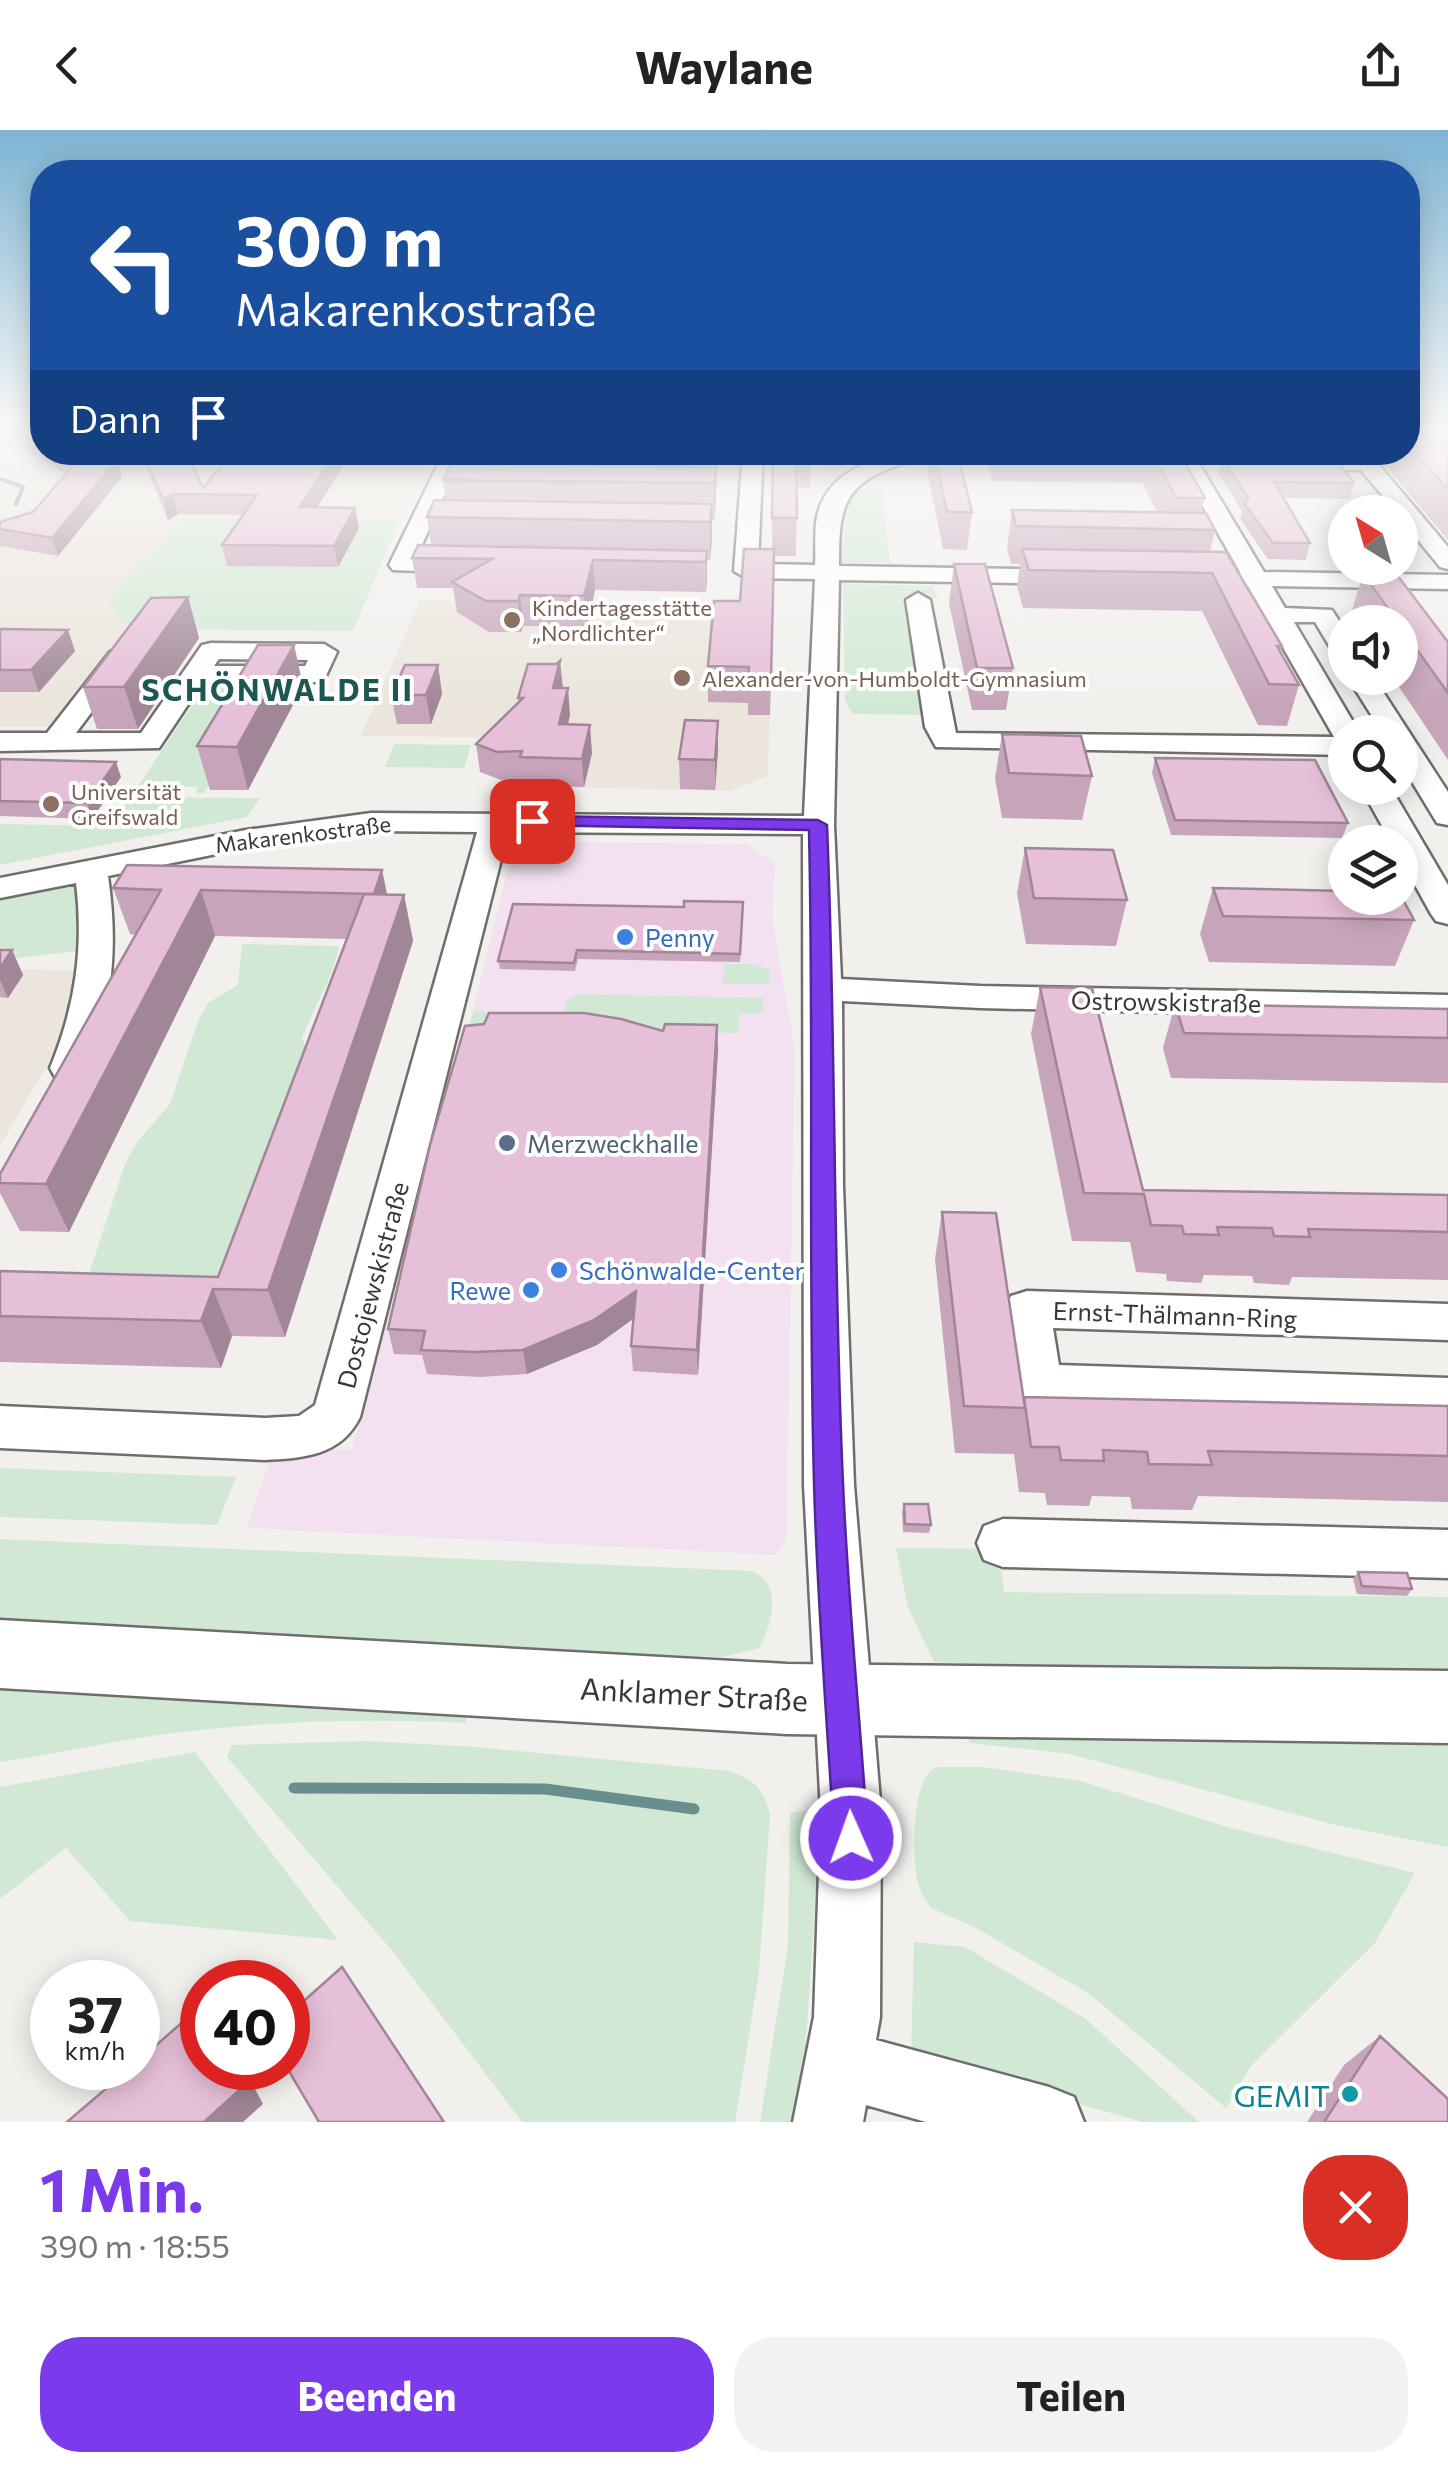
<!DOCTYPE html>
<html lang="de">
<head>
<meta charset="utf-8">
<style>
	:root { --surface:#fff; --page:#f2f2f2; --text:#222; --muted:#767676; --accent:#7c3aed }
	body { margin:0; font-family:Commissioner,sans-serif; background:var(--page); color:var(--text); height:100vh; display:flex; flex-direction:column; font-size:38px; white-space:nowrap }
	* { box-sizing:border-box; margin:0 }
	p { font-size:32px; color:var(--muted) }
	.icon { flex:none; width:55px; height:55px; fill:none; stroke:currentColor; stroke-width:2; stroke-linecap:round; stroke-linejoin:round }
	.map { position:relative; height:1992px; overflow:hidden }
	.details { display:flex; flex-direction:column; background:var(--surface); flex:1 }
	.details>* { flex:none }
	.top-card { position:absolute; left:30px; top:30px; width:1390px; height:305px; border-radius:40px; box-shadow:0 5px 25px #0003; background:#1a4fa0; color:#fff; overflow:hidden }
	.needle { width:65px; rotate:323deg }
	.buttons { position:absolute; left:1328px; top:365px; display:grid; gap:20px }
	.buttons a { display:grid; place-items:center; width:90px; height:90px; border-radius:50%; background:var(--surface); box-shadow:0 5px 25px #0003; font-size:50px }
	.speed { position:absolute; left:30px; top:1830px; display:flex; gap:20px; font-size:50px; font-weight:700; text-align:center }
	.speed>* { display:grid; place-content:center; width:130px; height:130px; border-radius:50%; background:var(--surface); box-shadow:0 5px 25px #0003; line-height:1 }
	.speed small { font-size:25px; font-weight:400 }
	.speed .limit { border:15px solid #d22; background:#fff; color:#111 }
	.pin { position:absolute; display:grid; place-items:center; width:85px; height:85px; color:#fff; margin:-42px; border-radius:20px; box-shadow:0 5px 15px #0006 }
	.me { position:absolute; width:110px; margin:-55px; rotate:358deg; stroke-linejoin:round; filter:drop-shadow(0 0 8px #0008) }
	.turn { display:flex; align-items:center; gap:35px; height:210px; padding:0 40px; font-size:45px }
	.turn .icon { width:130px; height:130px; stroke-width:2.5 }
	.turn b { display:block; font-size:70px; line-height:85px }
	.then { display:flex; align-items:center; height:95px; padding:0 40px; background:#0003; gap:20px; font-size:38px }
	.round { display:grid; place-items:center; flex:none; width:105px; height:105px; border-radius:40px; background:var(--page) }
	.overview { display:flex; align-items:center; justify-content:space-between; height:170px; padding:0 40px }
	h1 { font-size:60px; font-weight:700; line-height:75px; color:var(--accent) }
	.button { display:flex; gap:20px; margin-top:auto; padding:20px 40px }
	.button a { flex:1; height:115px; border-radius:40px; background:var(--accent); color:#fff; font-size:40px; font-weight:700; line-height:115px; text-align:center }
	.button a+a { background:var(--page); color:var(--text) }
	header { display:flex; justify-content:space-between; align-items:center; height:130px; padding:0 40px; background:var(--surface); font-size:45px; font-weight:700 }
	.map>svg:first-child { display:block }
</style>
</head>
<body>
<header><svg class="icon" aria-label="back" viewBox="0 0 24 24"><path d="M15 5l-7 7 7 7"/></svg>Waylane<svg class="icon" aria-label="share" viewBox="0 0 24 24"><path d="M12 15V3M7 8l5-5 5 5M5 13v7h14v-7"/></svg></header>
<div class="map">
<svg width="1448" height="1992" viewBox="0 0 1448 1992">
	<rect width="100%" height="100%" fill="#f2f0ed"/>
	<!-- commercial -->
	<path fill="#f3e0f0" d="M515 711 746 714 775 733 772 785 795 920 786 1408 777 1425 247 1398 273 1321 352 1319 473 881Z"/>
	<!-- built -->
	<path fill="#ebe5dc" d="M0 297 42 322 360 326 363 323H434L400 390 185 389 129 499 56 597H0Z
		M420 470 754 475 772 500 768 646 731 661 523 656 527 644 559 608 361 606Z
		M0 839 78 840 64 906 0 1016Z"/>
	<!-- green -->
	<path fill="#d1e9d4" d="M821 323V322L891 323 854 336 827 355 820 352Z
		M858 357 882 358 890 433H842L846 372Z
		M185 389 400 390 353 501 129 499 108 471Z
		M843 454 933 456 937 469H906L925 585 853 584 845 570Z
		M208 551H268L204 663H196L198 657 138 656Z
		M394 614 471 615 464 638 385 637Z
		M131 667 260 668 247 687 0 735V694L112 696Z
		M66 753C93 764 81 796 79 821L0 830V764Z
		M242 814 339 816C333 850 314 876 302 908L312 933 223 1170 81 1168 125 1034 137 1012 170 974 198 891 208 873 238 855Z
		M725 834H754L769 840V854H722Z
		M578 864 764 868 763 883 739 884V903L468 900 473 881 564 883 566 871Z
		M0 1338 236 1347 217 1395 0 1387Z
		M0 1409 752 1441C783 1453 772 1496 759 1518L723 1527 0 1503Z
		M896 1418 999 1419 1004 1462 1448 1467V1552L934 1532 908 1478Z
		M0 1544 467 1584 466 1593C362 1588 262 1591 159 1605 106 1612 53 1625 0 1632Z
		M968 1594 1448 1607V1717L1335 1695 1070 1624 969 1613Z
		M366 1611 477 1617 729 1641C754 1650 763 1658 770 1684L759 1843 735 1992H522L394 1823 227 1627 232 1615Z
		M195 1622 338 1810 130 1791 66 1718 0 1769V1657Z
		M939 1637H983L1081 1651 1231 1698 1415 1743 1375 1813 1251 1936 1226 1978 1088 1863 976 1798 931 1778C925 1769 919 1760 917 1749 912 1725 911 1641 939 1637Z
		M821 1680 801 1992H760L788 1816 790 1682Z
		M914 1812 965 1817 1086 1889 1199 1992H1142L911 1925Z"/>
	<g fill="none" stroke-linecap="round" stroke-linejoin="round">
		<!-- stream-far1 -->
		<path stroke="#698e8e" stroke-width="4" d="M0 349 23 357 16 374"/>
		<!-- stream -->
		<path stroke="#698e8e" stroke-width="11" d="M294 1658 545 1659 694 1679"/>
		<defs>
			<path id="minor" d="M444 322H464L416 428 467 429 479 436 467 443 393 440 389 435Z
				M743 322H763L758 434 815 435C816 420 814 402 817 387 828 335 889 322 933 322 923 330 908 331 896 336 840 356 839 383 839 436L1074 440 1086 447 1074 454 839 450 834 695 841 849 980 856 1448 865V889L980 878 842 871 843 1056 854 1355 881 1683 880 1887 876 1910 1049 1957 1074 1967 1084 1992H926L866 1975 863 1992H793L814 1887 821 1683 804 1355 803 704 508 702 360 1287C341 1326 303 1328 265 1330L0 1318V1276L265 1288 299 1286 315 1275 477 702 371 701 246 718 108 746C118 814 113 874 88 938L83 947 69 951 55 947 50 938C75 877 84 819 76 753L0 768V748L246 700 371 683 804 686 815 449 746 448 734 441Z
				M1172 322H1192L1264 442 1448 445V459L1272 456 1285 478 1332 480 1345 500V529L1336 527 1315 492H1294L1359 602H1345V625L936 617 925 597 906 470 918 463 930 470 956 603 1334 607 1248 456 1187 455 1175 448 1187 441 1240 442Z
				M1347 322H1368L1448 417V439L1440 437 1400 388V382H1396L1361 340H1286L1276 334 1286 328H1351Z
				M211 513 324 514 337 522 324 550 315 552H203L159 618 0 621V603H47L110 522 119 520 132 528 76 603H141L202 515ZM219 529 308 530 305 536H214Z
				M1348 548H1374L1448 662V695L1437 693 1400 632V602H1382Z
				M1361 658H1391L1448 755V794L1436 791 1431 784 1400 728V712H1391Z
				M1027 1161 1448 1174V1210L1053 1198 1059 1235 1448 1248V1288L1039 1274 1022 1268C1010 1243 998 1191 1011 1166Z
				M1003 1389 1448 1400V1448L1003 1437 984 1430 977 1413 984 1396Z"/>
			<path id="major" d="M0 1490 787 1534 1448 1541V1613L787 1604 0 1558Z"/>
		</defs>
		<!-- minor casing -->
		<use href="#minor" stroke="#706e6c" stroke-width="5"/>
		<!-- major casing -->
		<use href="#major" stroke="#706e6c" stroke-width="5"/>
		<!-- minor -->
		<use href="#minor" fill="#fff" fill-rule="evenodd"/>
		<!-- major -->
		<use href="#major" fill="#fff" fill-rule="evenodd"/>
	</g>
	<!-- wall -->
	<path fill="#c6a4ba" d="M0 297H42V322H104L117 330 122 347 58 426 0 416V392L33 382 66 345 3 306 2 309H0Z
		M1408 297H1448V410L1374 322H1408Z
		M232 322H344L346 332 317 377 355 378 359 398 338 437 227 436 222 415 243 385 178 384 168 390 150 347 144 327 203 358Z
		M462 322H719L714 390H712V411L710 430H707L706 462 595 460 587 497 523 496 521 502H489L457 482 453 458H417L412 428 431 415 427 387 446 370 443 350 463 334Z
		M773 322H811L810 358 797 357 796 426H774L770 585H748V573L708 572V536L740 471 772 419Z
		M930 322H957L972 382 967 420 943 419 928 346Z
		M984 322H1179L1205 368 1201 383 1215 400 1210 422 1282 516 1280 522 1299 555 1287 596 1258 595 1202 481 1023 478 1017 456 1020 434H1011L1007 418 1012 380 1157 382 1142 353 992 351Z
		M1206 322H1316V324Z
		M1222 328 1354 353 1350 369 1283 368 1310 413 1306 430 1268 429 1240 389 1242 381 1218 343Z
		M954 434 1013 538 1006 580H972L949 473Z
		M1363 444 1448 512V630L1393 548H1400V492H1356L1351 484Z
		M188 467 199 508 138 599H97L83 557Z
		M0 499 75 521 39 562H0Z
		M294 515 303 556 248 660H210L197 616Z
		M438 535 442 564 431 594H397L391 565Z
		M563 558 570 585 568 594 592 623 584 657 523 656 522 649 501 650 480 642 476 614 519 572 518 568Z
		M718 591V620L715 660 680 659 679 629Z
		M1002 604 1092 646 1082 690 1002 688 995 648Z
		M1155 628 1348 693 1342 708 1171 705 1152 643Z
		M0 629 121 647 92 689 0 686Z
		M1025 718 1127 770 1116 816 1026 814 1017 763Z
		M382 740 387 764 404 765 413 811 285 1207 232 1206 221 1238 0 1232V1141L218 1147 346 809 215 806 69 1102 20 1101 0 1063V1044L135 805 130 804 113 758Z
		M1213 758 1414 790 1395 836 1209 832 1200 804Z
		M743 772 740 832 578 829 575 841 500 839 498 831 684 777Z
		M0 820H12L23 845 8 868 0 867Z
		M1040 857 1143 1060 1448 1065V1150L1292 1147 1289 1155 1254 1153 1252 1146 1204 1145 1201 1153 1167 1151 1166 1144 1136 1142 1130 1112 1072 1111 1031 904Z
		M1175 874 1448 879V953L1171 948 1163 918Z
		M718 920 698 1245 633 1241 631 1216 633 1189 597 1215 527 1244 480 1247 427 1244 422 1225 394 1224 388 1199Z
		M942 1082 1024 1267 1448 1276V1372L1198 1366 1192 1380 1132 1379 1130 1367 1092 1366 1089 1376 1047 1375 1045 1363 1019 1362 1014 1324 955 1323 935 1129Z
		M904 1374 931 1395 929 1403 903 1402 902 1382Z
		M1358 1442 1412 1459 1407 1466 1357 1464 1353 1449Z
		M1380 1906 1448 1992H1307L1344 1935Z"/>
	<!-- shaded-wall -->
	<path fill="#a18697" d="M336 322H344L346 332 304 398 299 377Z
		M117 330 122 347 58 426 52 408Z
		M716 337V373L714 390V353Z
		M173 364 178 384 168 390 163 369Z
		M712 374V411L710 430V392Z
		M355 378 359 398 338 437 334 416Z
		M707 421V450L706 462V432Z
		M593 430 595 460 587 497 584 466Z
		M520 465 523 496 521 502 518 471Z
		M188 467 199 508 138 599 124 557Z
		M68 500 75 521 39 562 31 540Z
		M294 515 303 556 248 660 237 617Z
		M560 531 563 558H553Z
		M438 535 442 564 431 594 426 565Z
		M568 558 570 585 561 622 559 594Z
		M718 591V620L715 660V630Z
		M590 595 592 623 584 657 582 629Z
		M116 632 121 647 92 689 87 673Z
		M382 740 391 785 374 764Z
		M201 760 215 806 69 1102 46 1054Z
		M404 765 413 811 285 1207 268 1160Z
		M12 820 23 845 8 868 0 850V838Z
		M717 895 718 920 698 1245 697 1220Z
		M213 1159 232 1206 221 1238 201 1191Z
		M636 1161 637 1186 597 1215 527 1244 523 1220Z
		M235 1938H244L263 1974 243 1992H204Z"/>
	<!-- building -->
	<path fill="#e6bfd8" stroke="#a18697" stroke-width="2.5" d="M9 297H42V317Z
		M1408 297H1448V359L1408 315Z
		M51 322H104L117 330 52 408 0 399V392L33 382 73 336Z
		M144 322H186L203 358 232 322H336L299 377 355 378 334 416 222 415 257 365 173 364 163 369 144 327Z
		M773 322H796L797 388H772Z
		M796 322H811V331H796Z
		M934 322H957L972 382H947Z
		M1152 322H1179L1205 368H1176Z
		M1222 328H1335L1354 353 1274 352 1310 413H1273L1244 373 1249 369Z
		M451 334 716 337 714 353 443 350Z
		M434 370 712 374 710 392 427 387Z
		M1012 380 1206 383 1215 400 1016 396Z
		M418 415 707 421 706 432 593 430 584 466 520 465 518 471H486L452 452 492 429 412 428Z
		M744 419H774L771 549H748L749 537 708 536 714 471H740Z
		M1022 419 1226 422 1282 516H1277L1299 555 1269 554 1212 443 1029 440Z
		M954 434H985L1013 538H977Z
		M1363 444 1397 445 1448 512V563L1400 496V492H1398Z
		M188 467 124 557H83L151 468Z
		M0 499 68 500 31 540H0Z
		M258 515H294L237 617 197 616Z
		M560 531 553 558H568L559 594 590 595 582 629 520 627 522 621 497 622 476 614 523 568H518L528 534H557Z
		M405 535H438L426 565H391Z
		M685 590 718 591 715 630 679 629Z
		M1002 604 1081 606 1092 646 1009 643Z
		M1155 628 1315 630 1348 693 1175 690Z
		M0 629 116 632 87 673 0 671Z
		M1025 718 1113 720 1127 770 1034 768Z
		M127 735 382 740 374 764 201 760 46 1054 0 1053V1044L161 760 113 758Z
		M1213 758 1345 761V768H1400V764L1414 790 1223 786Z
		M364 764 404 765 268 1160 213 1159 201 1191 0 1186V1141L218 1147Z
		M684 771 743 772 740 824 577 820 574 833 498 831 513 774 684 777Z
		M0 820H12L0 838Z
		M1040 857 1092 858 1143 1060 1448 1065V1102L1308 1099 1310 1107 1274 1106 1272 1098 1217 1097 1219 1105 1184 1104 1182 1096 1151 1095 1144 1064 1084 1063Z
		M1175 874 1448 879V908L1184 903Z
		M489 883H584L621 889 663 901 665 894 717 895 697 1220 631 1216 636 1161 594 1190 523 1220 475 1222 421 1220 425 1201 388 1199 430 1015 465 896 484 894Z
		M942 1082 996 1083 1025 1278 964 1276Z
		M1024 1267 1448 1276V1326L1208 1321 1212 1335 1149 1334 1147 1322 1103 1320 1104 1331 1061 1330 1059 1317H1031Z
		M904 1374H928L931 1395 905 1394Z
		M1358 1442 1407 1443 1412 1459 1362 1456Z
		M342 1837 444 1992H319L287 1938 288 1885Z
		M202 1875V1938H235L245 1955 204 1992H67L130 1938H138V1931Z
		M1380 1906 1448 1969V1992H1324Z"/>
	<!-- sky -->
	<linearGradient id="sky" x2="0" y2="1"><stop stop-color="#7db4d3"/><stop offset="0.52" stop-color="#f9f8f7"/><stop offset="1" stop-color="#f9f8f7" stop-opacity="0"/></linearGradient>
	<rect width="1448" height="576" fill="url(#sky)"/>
	<!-- route -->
	<path fill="#7c3aed" stroke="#51269a" stroke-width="2.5" d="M532 686 818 690 827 695C836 914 833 1134 843 1353 848 1471 860 1589 868 1708L863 1720 851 1725 839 1720 834 1708C827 1589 817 1470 814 1352 808 1135 814 917 809 700L526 695 523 691Z"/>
	<!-- markers -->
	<g fill="#8d6e63" stroke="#fff" stroke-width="4">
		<circle cx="512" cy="490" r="10"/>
		<circle cx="682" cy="548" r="10"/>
		<circle cx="51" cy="674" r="10"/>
	</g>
	<g fill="#3f7fe0" stroke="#fff" stroke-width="4">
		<circle cx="625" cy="807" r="10"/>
		<circle cx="559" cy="1140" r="10"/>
		<circle cx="531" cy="1160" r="10"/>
	</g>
	<circle fill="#5c6f8a" stroke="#fff" stroke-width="4" cx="507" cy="1013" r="10"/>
	<circle fill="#0f9aa8" stroke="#fff" stroke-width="4" cx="1350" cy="1964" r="10"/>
	<g text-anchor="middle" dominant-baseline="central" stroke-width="8" stroke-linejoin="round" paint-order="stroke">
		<!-- far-education labels -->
		<g font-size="22" fill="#785e54" stroke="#fff" text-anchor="start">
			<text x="532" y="477">Kindertagesstätte<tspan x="532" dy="25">„Nordlichter“</tspan></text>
			<text x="702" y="548">Alexander-von-Humboldt-Gymnasium</text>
			<text x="71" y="661">Universität<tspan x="71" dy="25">Greifswald</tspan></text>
		</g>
		<!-- far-street labels -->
		<g font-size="22" fill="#373736" stroke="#fff">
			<text transform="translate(303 704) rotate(-7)">Makarenkostraße</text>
		</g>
		<!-- shop labels -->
		<g font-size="25" fill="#366cbe" stroke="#fff" text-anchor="start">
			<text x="645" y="807">Penny</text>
			<text x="579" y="1140">Schönwalde-Center</text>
			<text x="511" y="1160" text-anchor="end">Rewe</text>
		</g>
		<!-- street labels -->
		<g font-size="25" fill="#373736" stroke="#fff">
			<text transform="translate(1166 871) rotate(1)">Ostrowskistraße</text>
			<text transform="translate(372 1155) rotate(-75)">Dostojewskistraße</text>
			<text transform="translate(1175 1184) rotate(2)">Ernst-Thälmann-Ring</text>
		</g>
		<!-- service labels -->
		<g font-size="25" fill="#4e5e75" stroke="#fff" text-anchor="start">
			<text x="527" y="1013">Merzweckhalle</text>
		</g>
		<!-- far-district labels -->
		<g font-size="30" font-weight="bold" letter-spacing="2.5" fill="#1c5753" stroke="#fff">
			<text x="278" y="558">SCHÖNWALDE II</text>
		</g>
		<!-- near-street labels -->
		<g font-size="30" fill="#373736" stroke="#fff">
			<text transform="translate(694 1563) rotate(3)">Anklamer Straße</text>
		</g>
		<!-- near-culture labels -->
		<g font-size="30" fill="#0d838f" stroke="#fff" text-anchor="end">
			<text x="1330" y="1964">GEMIT</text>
		</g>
	</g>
</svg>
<div class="buttons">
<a><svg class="needle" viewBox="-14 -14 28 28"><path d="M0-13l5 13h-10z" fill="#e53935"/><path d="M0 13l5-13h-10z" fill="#767676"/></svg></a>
<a><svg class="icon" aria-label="sound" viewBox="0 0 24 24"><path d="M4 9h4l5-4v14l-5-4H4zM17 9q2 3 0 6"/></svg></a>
<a><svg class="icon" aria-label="search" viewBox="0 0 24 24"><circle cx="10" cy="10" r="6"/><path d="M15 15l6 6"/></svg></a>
<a><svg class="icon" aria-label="layers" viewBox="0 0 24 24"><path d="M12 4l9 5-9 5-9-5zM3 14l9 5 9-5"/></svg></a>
</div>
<div class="speed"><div>37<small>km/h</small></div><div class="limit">40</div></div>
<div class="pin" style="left:532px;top:691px;background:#d93025"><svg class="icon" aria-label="arrive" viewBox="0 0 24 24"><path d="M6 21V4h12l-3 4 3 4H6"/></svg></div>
<svg class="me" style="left:851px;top:1708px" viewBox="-20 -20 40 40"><circle r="17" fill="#7c3aed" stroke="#fff" stroke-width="3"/><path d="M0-11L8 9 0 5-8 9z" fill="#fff"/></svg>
<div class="top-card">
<div class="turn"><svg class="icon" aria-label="left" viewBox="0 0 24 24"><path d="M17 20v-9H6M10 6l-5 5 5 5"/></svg><div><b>300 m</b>Makarenkostraße</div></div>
<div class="then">Dann<svg class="icon" aria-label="arrive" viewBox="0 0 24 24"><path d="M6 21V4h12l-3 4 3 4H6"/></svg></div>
</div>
</div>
<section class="details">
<div class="overview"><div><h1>1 Min.</h1><p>390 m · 18:55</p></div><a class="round" style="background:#d93025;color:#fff"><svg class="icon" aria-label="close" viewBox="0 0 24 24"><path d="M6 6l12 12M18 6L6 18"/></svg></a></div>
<div class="button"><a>Beenden</a><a>Teilen</a></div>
</section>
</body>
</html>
